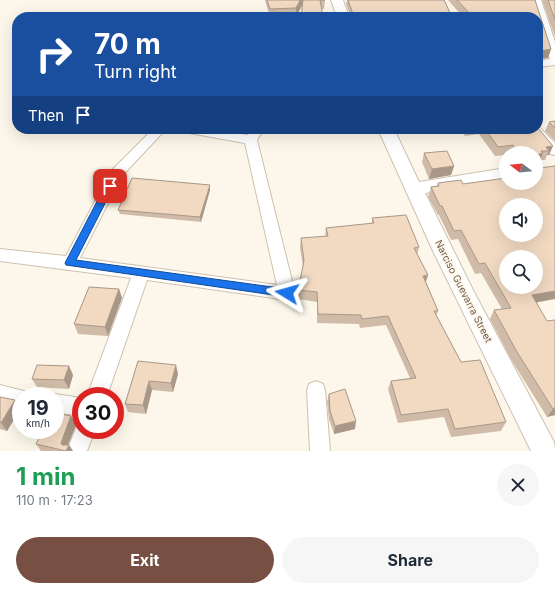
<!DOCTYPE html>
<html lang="en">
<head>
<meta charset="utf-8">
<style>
	:root { --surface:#fff; --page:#f6f6f7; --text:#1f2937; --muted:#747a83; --accent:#775043 }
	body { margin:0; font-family:Inter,sans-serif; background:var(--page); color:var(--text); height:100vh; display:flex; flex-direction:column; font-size:15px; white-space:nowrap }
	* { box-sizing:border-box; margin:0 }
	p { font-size:13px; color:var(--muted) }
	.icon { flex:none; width:22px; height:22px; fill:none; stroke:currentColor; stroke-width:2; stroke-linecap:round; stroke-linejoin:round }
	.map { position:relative; height:451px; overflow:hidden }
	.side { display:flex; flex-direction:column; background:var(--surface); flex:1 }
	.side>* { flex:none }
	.top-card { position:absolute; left:12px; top:12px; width:531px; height:122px; border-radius:16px; box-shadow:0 4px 16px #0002; background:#1a4fa0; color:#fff; overflow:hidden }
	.needle { width:26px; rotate:286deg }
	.tools { position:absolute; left:499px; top:146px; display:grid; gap:8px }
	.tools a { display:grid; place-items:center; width:44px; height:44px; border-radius:50%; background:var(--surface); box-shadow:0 4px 16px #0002; font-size:20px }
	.speed { position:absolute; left:12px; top:387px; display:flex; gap:8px; font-size:20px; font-weight:700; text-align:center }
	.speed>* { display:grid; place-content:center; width:52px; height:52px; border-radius:50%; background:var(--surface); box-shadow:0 4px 16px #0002; line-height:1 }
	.speed small { font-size:10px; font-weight:400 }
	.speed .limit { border:6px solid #d22; background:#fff; color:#111 }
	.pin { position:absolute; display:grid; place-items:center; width:34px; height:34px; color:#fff; margin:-17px; border-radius:8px; box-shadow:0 2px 6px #0006 }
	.me { position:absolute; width:44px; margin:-22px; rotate:278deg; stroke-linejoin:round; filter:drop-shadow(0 0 3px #0008) }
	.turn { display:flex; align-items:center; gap:14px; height:84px; padding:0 16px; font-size:18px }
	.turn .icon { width:52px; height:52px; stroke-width:2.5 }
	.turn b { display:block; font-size:28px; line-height:34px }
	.then { display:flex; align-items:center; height:38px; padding:0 16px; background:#0003; gap:8px; font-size:15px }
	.round { display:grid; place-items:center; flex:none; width:42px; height:42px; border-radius:21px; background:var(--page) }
	.summary { display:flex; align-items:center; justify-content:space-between; height:68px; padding:0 16px }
	h1 { font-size:24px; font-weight:700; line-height:30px; color:#1e9e55 }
	.action { display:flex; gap:8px; margin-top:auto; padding:8px 16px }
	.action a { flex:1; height:46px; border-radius:24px; background:var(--accent); color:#fff; font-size:16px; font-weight:700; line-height:46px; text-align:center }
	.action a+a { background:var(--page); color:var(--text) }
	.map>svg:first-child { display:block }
</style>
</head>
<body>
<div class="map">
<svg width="555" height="451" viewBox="0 0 555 451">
	<rect width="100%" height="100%" fill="#fcf7ea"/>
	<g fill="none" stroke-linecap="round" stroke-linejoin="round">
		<defs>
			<path id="minor" d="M531 0H541L555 42V65L538 67V61L550 59 538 22V17H537Z
				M538 126 555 143V155L550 154 529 129H538Z
				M153 129H166L122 176 80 258 277 285 245 143 189 133 185 132 183 129H211L248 135 252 129H264L257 140 295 293 293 298 287 300 147 280 107 396H87L131 278 0 261V249L66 256 111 171Z
				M316 381 323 384 325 390 330 451H310L307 390 309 384Z
				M0 385 28 392 30 396H21V407L0 403Z
				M55 394 81 398V416L55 412V396H50Z
				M81 422V430H95L87 451H67L78 423Z"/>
			<path id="tertiary" d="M331 0H343L349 17H337Z
				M378 129H394L419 182 506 168V180L425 193 473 290 554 442 555 451H531L433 251Z"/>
		</defs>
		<!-- minor casing -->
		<use href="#minor" stroke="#cfc0af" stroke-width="2"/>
		<!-- tertiary casing -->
		<use href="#tertiary" stroke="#cfc0af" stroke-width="2"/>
		<!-- minor -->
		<use href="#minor" fill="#fff" fill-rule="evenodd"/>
		<!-- tertiary -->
		<use href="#tertiary" fill="#fff" fill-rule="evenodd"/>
	</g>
	<!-- wall -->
	<path fill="#cfbba7" d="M265 0H325L324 9H322L303 4 296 17H270Z
		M347 0H444L452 17H351L346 4Z
		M448 0H535L551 49 548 58 538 59V17H463Z
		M542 0H555V37Z
		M555 121V141L545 131 549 122Z
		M461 129H538L553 146 549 155H547L545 160H539V162L537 302 555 415 547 417 512 361 490 319 494 310 502 309 481 273 475 274 458 239 451 240 439 215H438L428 197 431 187 437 186 438 183 463 184 536 183V153H506V155L495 156 479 134 465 136Z
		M424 153 454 166 451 175 429 179 422 162Z
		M210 185V190L201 222 120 214 118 210Z
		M372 218 419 247 417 255 428 275 426 282 438 311 436 316 461 362 506 422 501 431 451 437 444 417 398 423 388 389 391 381 410 378 386 325 360 328 359 324 317 323V302L298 299V290L303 266 300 248 301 238 325 237 326 228 372 224Z
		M119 289 122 298 108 336 78 334 74 324Z
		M138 361 178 374 173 392 152 390 146 414 128 412 125 404Z
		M69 366 73 375 69 389 37 387 32 379Z
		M329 394 355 429 334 434 329 419 327 402Z
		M0 397 21 408 7 431 0 429Z
		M71 416 76 425 68 445H69L73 451H41L36 444Z"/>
	<!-- shaded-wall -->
	<path fill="#a99888" d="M300 0H303V3L296 17V8Z
		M551 49 548 58 538 59V58L541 51Z
		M553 146 549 155H547L549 151 546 147Z
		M543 153 539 162V154Z
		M454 166 451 175 429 179 432 169Z
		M210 185V190L201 222 200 217Z
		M428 275 425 284 423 276Z
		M119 289 122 298 108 336 105 327Z
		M555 291V299L528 304 532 295Z
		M176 365 178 374 173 392 171 383Z
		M69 366 73 375 69 389 64 380Z
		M149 381 152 390 146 414 143 405Z
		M15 400 21 408 7 431 1 423Z
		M555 408V415L547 417 553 409Z
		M71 416 76 425 66 450 61 443Z
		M356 421 355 429 334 434 335 426Z
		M69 445 73 451H66Z"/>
	<!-- building -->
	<path fill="#f1d9c2" stroke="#a99888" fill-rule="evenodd" d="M267 0H300L296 8 270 9Z
		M303 0H325H320L323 17H301Z
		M348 0H444L452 17H354Z
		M457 0H535L551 49 541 51 540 53H538V17H473Z
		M548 0H555V20Z
		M555 121V128L549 122Z
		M538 128 553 146 546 147 549 151H541L543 153 539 154V168L555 166V291L532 295 547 321 555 320V408L553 409 517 352 494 310 511 308 485 263 479 264 461 230 454 231 442 206H440L431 187 439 186 438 183 461 180 463 184 506 178V183H536V153H518L513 145 498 147 485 129H538ZM506 205H536V235H506ZM506 257H536V287H506Z
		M447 151 454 166 432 169 424 153Z
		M132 178 210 185 200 217 118 210Z
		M406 215 419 247 414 248 428 275 423 276 438 311H434L461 362 480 360 506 422 455 429 448 409 401 415 391 381 416 378 388 316 362 319 361 315 318 314 317 292 298 290 304 261 301 238 328 236 326 228 374 223 372 218Z
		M89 287 119 289 105 327 74 324Z
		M138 361 176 365 171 383 149 381 143 405 125 404Z
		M37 365 69 366 64 380 32 379Z
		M345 389 356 421 335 426 330 411 329 394Z
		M0 397 15 400 1 423 0 422Z
		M55 413 71 416 61 443 62 445H69L66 451 36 444 43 430H55Z"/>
	<!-- route -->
	<path fill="#1a73e8" stroke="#114b97" d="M110 183 114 186 76 260 287 289 290 290 292 293 290 296 287 297 66 265 65 263 105 186Z"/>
	<g text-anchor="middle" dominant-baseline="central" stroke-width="4" stroke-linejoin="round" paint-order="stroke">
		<!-- street labels -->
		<g font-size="10" fill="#77604d" stroke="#fffaf1">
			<text transform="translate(464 291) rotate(63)">Narciso Guevarra Street</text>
		</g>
	</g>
</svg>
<div class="tools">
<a><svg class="needle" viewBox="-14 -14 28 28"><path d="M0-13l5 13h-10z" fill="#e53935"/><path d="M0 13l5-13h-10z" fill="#747a83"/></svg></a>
<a><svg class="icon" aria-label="sound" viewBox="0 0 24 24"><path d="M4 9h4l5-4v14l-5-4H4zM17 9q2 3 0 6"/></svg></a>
<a><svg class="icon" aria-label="search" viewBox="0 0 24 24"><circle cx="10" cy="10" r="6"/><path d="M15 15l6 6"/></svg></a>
</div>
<div class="speed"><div>19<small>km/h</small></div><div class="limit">30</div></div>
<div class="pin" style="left:110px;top:186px;background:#d93025"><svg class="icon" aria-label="arrive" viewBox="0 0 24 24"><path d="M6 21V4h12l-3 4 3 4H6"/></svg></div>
<svg class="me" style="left:287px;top:293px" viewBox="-20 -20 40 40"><path d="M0-17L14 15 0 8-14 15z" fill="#1a73e8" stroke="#fff" stroke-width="4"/></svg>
<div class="top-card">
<div class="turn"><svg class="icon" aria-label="right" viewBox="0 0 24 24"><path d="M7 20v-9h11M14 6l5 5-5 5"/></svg><div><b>70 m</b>Turn right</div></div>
<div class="then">Then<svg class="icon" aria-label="arrive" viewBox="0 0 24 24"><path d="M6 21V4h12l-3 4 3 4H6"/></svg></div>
</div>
</div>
<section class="side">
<div class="summary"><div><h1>1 min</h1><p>110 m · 17:23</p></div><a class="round"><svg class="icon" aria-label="close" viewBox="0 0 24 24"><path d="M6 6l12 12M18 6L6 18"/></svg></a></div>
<div class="action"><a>Exit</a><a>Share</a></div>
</section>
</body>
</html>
